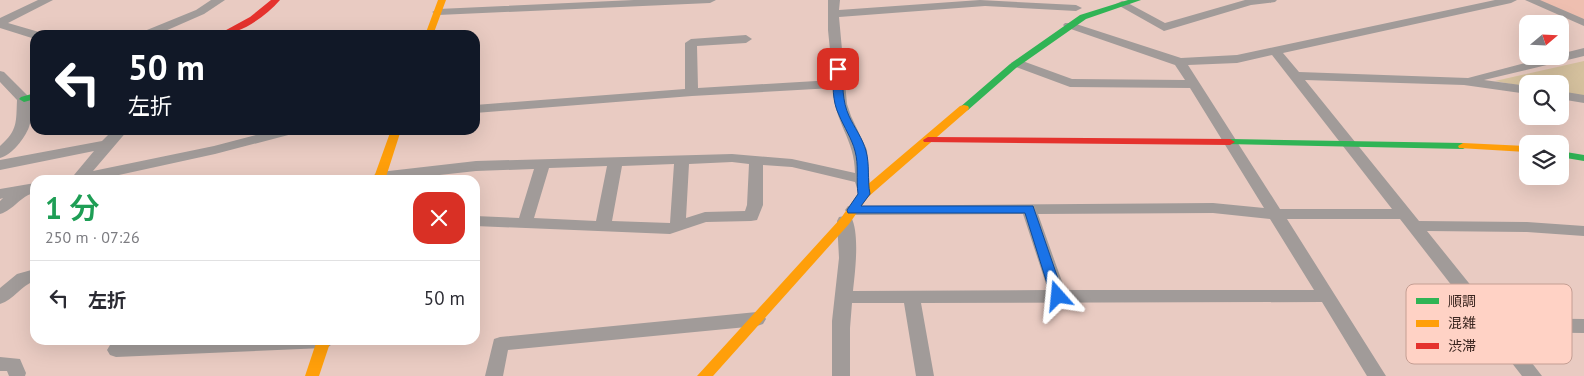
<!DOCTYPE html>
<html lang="ja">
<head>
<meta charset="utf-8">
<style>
	:root { --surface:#fff; --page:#f7f7f7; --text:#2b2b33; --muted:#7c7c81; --line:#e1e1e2 }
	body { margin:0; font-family:"PT Sans","Noto Sans JP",sans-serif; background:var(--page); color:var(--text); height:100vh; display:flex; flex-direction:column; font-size:19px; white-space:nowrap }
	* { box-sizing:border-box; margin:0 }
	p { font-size:16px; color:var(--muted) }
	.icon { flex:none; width:28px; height:28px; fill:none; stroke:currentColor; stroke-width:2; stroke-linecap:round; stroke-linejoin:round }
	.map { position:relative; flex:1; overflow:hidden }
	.panel { position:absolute; left:30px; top:175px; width:450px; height:170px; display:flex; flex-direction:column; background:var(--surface); border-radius:15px; box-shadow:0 5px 20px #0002 }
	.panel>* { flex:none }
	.hud { position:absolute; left:30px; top:30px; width:450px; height:105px; border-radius:15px; box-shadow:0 5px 20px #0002; background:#111827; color:#fff; overflow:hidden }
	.needle { width:32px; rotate:71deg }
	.buttons { position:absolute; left:1519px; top:15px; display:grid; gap:10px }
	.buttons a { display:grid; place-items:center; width:50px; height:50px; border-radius:10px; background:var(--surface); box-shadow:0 5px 20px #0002; font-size:25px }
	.pin { position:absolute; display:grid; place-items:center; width:42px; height:42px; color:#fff; margin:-21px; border-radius:10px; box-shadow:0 2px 8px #0006 }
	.me { position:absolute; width:55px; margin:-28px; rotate:342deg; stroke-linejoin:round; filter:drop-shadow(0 0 4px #0008) }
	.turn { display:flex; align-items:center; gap:18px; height:105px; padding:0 15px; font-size:22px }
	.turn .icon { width:65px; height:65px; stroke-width:2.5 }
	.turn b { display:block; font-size:35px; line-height:42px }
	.round { display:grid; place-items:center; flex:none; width:52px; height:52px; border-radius:15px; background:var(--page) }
	.overview { display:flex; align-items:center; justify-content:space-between; height:85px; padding:0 15px }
	h1 { font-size:30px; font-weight:600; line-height:38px; color:#1e9e55 }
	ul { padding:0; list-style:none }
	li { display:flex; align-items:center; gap:15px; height:75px; padding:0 15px; border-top:1px solid var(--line) }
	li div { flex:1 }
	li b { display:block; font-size:19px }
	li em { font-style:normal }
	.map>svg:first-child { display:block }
</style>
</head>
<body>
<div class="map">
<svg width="1584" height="376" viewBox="0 0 1584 376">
	<rect width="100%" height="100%" fill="#e9cbc2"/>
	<!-- built -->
	<path fill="#eebfb0" d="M1538 0H1584V20Z"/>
	<!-- green -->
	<path fill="#d5c19e" d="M1584 61V97L1560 93V84H1528L1527 87 1495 81Z"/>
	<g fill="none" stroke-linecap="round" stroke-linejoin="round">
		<!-- street -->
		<path fill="#a19b99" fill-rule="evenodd" d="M38 0H53L8 23 39 32 41 35H35V39L0 28V18Z
			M211 0H225L204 14 156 35H140L142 32 196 10Z
			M634 0H716L710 3 438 15 432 12 438 9Z
			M828 0H840L839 10 980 0 1076 5 1082 8 1076 11 985 6 839 17 847 104 851 116 867 150 870 188 868 191H858L855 182 792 167 763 165V205L757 220 751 221 706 222 670 234 475 226V216L519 218 534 169 476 171 394 180H375L373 177 375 174 380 172 476 161 732 154 792 159 855 173C855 139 834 123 833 88L692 96 475 113V105L685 89V43L691 39 746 35 752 39 746 43 697 46 698 88 833 80 828 30ZM732 162 749 164 747 205 745 211 705 212 686 218 689 164ZM674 164 670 223 612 221 622 166ZM607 166 596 221 534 218 549 168Z
			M1245 0H1277L1275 2 1251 5 1164 31 1116 4 1122 1 1126 2 1165 23Z
			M1495 0H1517L1511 3 1283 53 1299 72 1468 78 1551 56H1560V54L1584 48V56L1484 80 1528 86V94L1464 85 1305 80 1419 221 1527 222 1584 226V236L1527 232 1427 231 1497 318 1584 319V333L1508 332 1542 376H1522L1400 219H1287L1386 376H1367L1322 302 921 303 934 376H916L904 303H852L850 328V376H832V321L839 258 837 221 839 217 845 216 851 217C860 233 855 272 853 291L1048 290 1023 214 853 215 848 214 845 210 848 206 1213 203 1264 208 1190 88 1070 87 1013 66 1011 63 1017 59 1072 79 1185 80 1175 65 1065 27 1063 25 1065 23H1073L1181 58 1237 55ZM1272 55 1392 209H1280L1188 65 1237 63ZM1213 213 1270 219 1314 290H1065L1038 214Z
			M1525 0H1540L1584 19V26Z
			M0 71 4 72 31 99C30 107 32 119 29 127 25 138 12 155 0 158V146C18 130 16 122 17 100L0 82Z
			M1560 91 1584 95V103L1560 99Z
			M113 130H128L93 171 214 146 275 130H298L296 133 215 154 96 180H67L69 177 74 175 94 151 0 170V160L102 141Z
			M35 183V193C21 195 14 210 0 214V201L3 198 0 199V189Z
			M35 269V281C21 285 14 300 0 304V288L17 274Z
			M757 312 763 314 766 319 763 324 757 326 508 350 503 376H485L494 339 500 337Z
			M113 340H131L130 342 181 340 333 341 330 346 324 348 116 357 110 355 107 350Z
			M0 357 20 359 26 373 25 376H9L7 371H0Z"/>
		<!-- fast -->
		<path fill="#30b455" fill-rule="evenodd" d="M1128 0H1141L1086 19 1016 68 968 110 964 111 959 108 1010 64 1080 15Z
			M35 93V99L24 102 19 99 21 97Z
			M1230 139 1463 143 1468 146 1463 149 1226 144 1225 142Z
			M1560 151 1584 155V161L1560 157Z"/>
		<!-- slow -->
		<path fill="#ff9f0a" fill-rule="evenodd" d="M438 0H446L433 35H425Z
			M964 105 968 106 969 108 968 110 868 197 849 224 713 376H697L841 218 860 191 960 106Z
			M391 130H401L385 180H373Z
			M1463 143 1528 146V152L1459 148 1458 146Z
			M317 340H331L319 376H305Z"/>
		<!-- jam -->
		<path fill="#e5322d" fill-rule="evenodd" d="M271 0H280C265 17 240 35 217 35L250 17Z
			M928 137 1230 139 1235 142 1230 145 924 142 923 140Z"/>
	</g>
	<!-- route -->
	<path fill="#1a73e8" stroke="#114b97" d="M838 66 842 69C843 85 842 101 849 116 854 127 863 139 866 151 870 165 867 179 870 194L861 206H1033L1064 296 1062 300H1053L1051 296 1025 213H848L847 210 858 194C856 179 859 165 855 151 852 139 844 127 839 115 832 101 833 85 833 69Z"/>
	<!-- legend -->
	<rect x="1406" y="284" width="166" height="80" rx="8" fill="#ffd2c5" stroke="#c49e93" stroke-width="1"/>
	<rect x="1416" y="298" width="23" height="6" fill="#30b455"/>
	<rect x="1416" y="320" width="23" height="7" fill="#ff9f0a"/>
	<rect x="1416" y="343" width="23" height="6" fill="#e5322d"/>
	<g font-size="14" fill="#3a251f">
		<text x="1448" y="306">順調</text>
		<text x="1448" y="328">混雑</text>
		<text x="1448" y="351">渋滞</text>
	</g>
</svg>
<div class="buttons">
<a><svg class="needle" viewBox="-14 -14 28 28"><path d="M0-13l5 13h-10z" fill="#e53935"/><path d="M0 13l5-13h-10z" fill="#7c7c81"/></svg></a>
<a><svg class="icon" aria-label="search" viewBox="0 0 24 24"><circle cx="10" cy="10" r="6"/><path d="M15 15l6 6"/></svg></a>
<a><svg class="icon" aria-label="layers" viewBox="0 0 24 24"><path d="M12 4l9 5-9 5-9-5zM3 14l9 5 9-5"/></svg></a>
</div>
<div class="pin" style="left:838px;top:69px;background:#d93025"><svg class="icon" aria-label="arrive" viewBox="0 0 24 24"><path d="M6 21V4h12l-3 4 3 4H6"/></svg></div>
<svg class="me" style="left:1058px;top:296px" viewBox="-20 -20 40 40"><path d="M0-17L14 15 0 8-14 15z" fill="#1a73e8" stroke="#fff" stroke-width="4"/></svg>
<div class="hud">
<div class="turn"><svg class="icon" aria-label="left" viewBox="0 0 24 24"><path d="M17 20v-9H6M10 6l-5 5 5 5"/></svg><div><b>50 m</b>左折</div></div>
</div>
<section class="panel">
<div class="overview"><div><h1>1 分</h1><p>250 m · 07:26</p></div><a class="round" style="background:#d93025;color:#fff"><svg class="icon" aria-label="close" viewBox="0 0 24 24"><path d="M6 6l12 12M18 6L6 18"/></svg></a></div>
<ul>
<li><svg class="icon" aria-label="left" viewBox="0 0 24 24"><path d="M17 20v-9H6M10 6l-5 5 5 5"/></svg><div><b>左折</b></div><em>50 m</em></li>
</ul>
</section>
</div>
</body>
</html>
